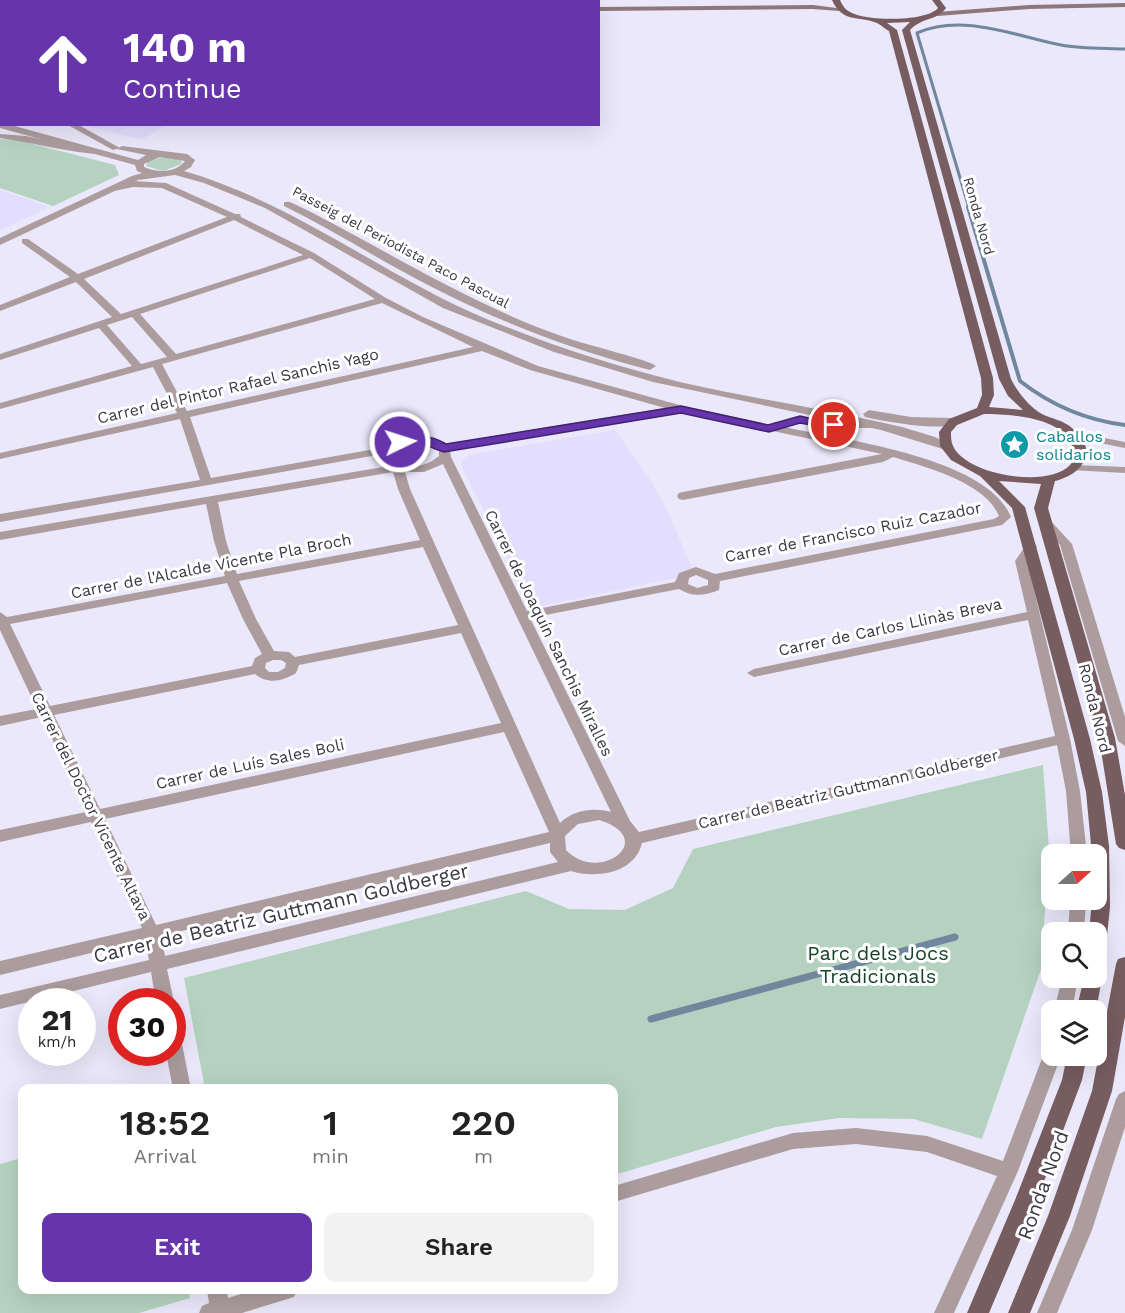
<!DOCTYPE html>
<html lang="en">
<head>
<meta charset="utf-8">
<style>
	:root { --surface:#fff; --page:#f2f2f2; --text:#222; --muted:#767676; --accent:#6634ab }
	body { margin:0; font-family:"Work Sans",sans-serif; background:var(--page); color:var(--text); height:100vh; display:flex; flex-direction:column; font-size:22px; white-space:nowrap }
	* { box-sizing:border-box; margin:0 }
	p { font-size:20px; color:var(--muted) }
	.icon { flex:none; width:33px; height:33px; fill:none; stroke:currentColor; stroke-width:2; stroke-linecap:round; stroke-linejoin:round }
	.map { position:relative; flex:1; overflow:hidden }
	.drawer { position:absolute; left:18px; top:1084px; width:600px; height:210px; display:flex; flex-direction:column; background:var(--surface); border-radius:12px; box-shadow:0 6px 24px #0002 }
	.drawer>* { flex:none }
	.hud { position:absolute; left:0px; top:0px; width:600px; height:126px; box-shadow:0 6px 24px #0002; background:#6634ab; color:#fff; overflow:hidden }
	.needle { width:39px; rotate:69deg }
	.buttons { position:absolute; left:1041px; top:844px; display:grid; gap:12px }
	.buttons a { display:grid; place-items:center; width:66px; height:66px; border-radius:12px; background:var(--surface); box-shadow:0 6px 24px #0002; font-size:30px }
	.speed { position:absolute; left:18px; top:988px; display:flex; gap:12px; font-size:30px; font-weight:700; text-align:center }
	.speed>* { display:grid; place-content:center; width:78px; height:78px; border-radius:50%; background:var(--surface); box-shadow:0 6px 24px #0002; line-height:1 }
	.speed small { font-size:15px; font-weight:400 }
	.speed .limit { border:9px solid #d22; background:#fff; color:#111 }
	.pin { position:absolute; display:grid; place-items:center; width:51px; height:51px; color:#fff; margin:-26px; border:3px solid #fff; border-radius:50%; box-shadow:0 2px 6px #0007 }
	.me { position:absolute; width:66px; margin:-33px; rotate:86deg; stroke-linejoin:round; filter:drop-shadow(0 0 4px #0008) }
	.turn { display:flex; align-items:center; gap:21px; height:126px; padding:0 24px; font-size:27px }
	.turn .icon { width:78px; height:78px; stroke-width:2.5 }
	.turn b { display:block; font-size:42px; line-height:51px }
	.eta { display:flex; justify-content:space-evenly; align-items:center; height:102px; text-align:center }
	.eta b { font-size:36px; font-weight:600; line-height:42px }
	.primary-button { display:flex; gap:12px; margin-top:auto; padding:12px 24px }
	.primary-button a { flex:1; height:69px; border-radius:12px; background:var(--accent); color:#fff; font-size:24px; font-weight:600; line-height:69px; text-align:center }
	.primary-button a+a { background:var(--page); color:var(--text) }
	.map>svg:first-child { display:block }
</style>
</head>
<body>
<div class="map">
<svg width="1125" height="1313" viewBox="0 0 1125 1313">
	<rect width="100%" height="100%" fill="#eae8fa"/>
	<!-- built -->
	<path fill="#e3defd" d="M84 125H165L142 140Z
		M0 190H1L50 207 0 230Z
		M615 430 651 481 668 512 692 568 680 572 676 578 532 608 461 465 463 460 469 455Z"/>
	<!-- green -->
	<path fill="#b5d2c0" d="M0 139 17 140 115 165 119 175 53 206 0 188Z
		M162 157 181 160 182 164 163 171 146 166 148 162Z
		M1043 765 1049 849 1041 969 982 1139 914 1119 839 1118 776 1127 614 1175V1089H205L184 978 526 891 569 909 625 910 673 888 693 849Z
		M22 1158V1290H189L190 1298 139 1313H0V1164Z"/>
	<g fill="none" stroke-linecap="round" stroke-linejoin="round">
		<!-- stream-far2 -->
		<path stroke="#70879d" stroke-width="3" d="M969 208 917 33C963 13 1015 36 1061 45 1082 49 1104 48 1125 49"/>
		<!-- stream-far1 -->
		<path stroke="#70879d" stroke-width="4" d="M968 207 1020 381C1052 406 1085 420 1125 425"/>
		<!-- stream -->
		<path stroke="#70879d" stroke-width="7" d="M651 1019 955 937"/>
		<!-- minor -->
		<path fill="#ac9c9e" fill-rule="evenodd" d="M233 0H239L232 2Z
			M275 0 288 2H276Z
			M0 51H2V55H0Z
			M0 99H2V103H0Z
			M66 124H77L120 148 113 150Z
			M0 134 26 136 108 153C99 159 19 140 0 138Z
			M133 181 166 183 235 214H240L241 217 314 253 386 298 423 317 538 366 683 406 771 425 800 416 834 422 874 423V427L870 428H834L801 422 785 427C843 440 987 457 1011 517L1002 525 720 581 719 590C704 596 692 597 679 589L530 618 630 821 639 832 1055 736 1028 620 754 677 747 673 754 669 1027 612 1015 561 1027 544H1035L1037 547 1027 561 1070 739 1080 791 1087 855H1071L1066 791 1057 745 642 843C635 873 597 879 571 871L167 969 174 1002 172 1004V1002H156L151 972 0 1009V995L149 960 145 940 0 975V961L142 928 91 822 0 842V830L86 812 42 717 0 726V716L37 709 0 630V612L7 617 225 576 214 541 206 504 0 540V532L389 466 382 460 383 454 0 522V514L200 480 180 419 0 459V453L177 413 153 367 0 409V403L132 366 99 328 0 360V354L112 317 76 282 0 311V305L70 277 22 243V239H28L78 274 227 217 162 188 133 187 114 191 110 188ZM234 220 303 255 121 314 84 279ZM310 258 375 299 176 354 140 314ZM382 303 473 347 187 411 162 364ZM132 317 167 357 141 364 107 325ZM482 351 530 370 665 408 446 444C425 433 405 435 386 447L211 478 190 417ZM678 411 882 454 683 492 679 493 677 496 679 499 683 500 883 462 893 457C925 467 985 482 999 516L994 519 715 574 696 567 679 573 675 582 527 611 451 457 450 450ZM416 443 427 444 439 450V456C424 468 410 470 394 459L395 451 407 445ZM443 464 611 812C594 807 573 810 560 823L410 489 405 472H424ZM393 472 398 489 420 540 237 574 226 541 218 502ZM423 547 458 625 295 657 289 652 274 651 256 619 239 581ZM696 575 708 580V585L697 588 688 584 689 578ZM227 583 243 619 262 654 255 658 252 666 50 706 10 624ZM461 633 501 723 100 809 54 715 255 674C268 685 283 681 296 673L299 665ZM273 660H281L286 663 285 668 278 672H269L265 668 266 663ZM504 732 549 832 156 925 105 819ZM599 820C660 839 599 885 566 850L565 836 578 824ZM550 843V852L558 862 165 956 161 936Z
			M1073 432 1125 442V448L1069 437 1067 435Z
			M1074 465 1125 467V473L1070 470 1068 468Z
			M1045 518 1049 519 1072 544 1125 717V746L1118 741 1060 545 1039 522Z
			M1070 900H1086L1084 933H1068Z
			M1062 978H1078L1072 1011H1054Z
			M172 1032 178 1034 181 1039 191 1089H173L166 1053H172Z
			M1052 1049V1056H1061L1018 1171 954 1313H934L997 1176 927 1152 856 1144 793 1149 614 1202V1186L793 1133 856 1128 927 1136 1003 1161 1043 1056 1046 1051Z
			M1125 1091V1127L1092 1230 1057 1313H1037L1072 1230 1116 1099 1119 1094Z
			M207 1290H227L228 1298 254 1290H297L294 1297 242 1313H199L202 1306 209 1303Z"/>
		<!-- tertiary -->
		<path fill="#ac9c9e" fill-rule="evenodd" d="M325 0H333V2H325Z
			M0 122 138 160 146 155 117 149 122 146 187 154 195 160 191 167 184 171C297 204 383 276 489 320 553 346 617 367 684 383 756 399 830 410 902 427L935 437 952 446 946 450 881 430 653 382 554 352 443 308 265 208 204 183 175 175 138 180 0 245V238L132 176 142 173 137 171 135 165 0 128ZM160 157 185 161C176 173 158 173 144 167V164Z
			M284 202H290L309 211C396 256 479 309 573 340 588 345 649 360 656 366L650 370C573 350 499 322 428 285 379 260 333 230 284 206Z
			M869 410 911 417 953 418 959 422C947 433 882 421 865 417L863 414Z"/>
		<!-- secondary -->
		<path fill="#8d7779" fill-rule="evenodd" d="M297 0H309L295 2Z
			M315 0H325L314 2Z
			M1125 3V7L1029 9 937 16 933 14 937 12 1029 5Z
			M813 5 844 9 840 11 813 9 598 11V7Z
			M0 10H2V14H0Z
			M2 116V122L0 123V117Z"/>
		<!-- primary -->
		<path fill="#775c60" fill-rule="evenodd" d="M832 0H840C843 6 845 10 852 13 868 21 926 22 938 8L932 0H940L946 8C935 22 924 16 910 30L1011 379C1017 391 1029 407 1042 414 1052 419 1063 420 1072 428 1100 450 1083 474 1055 481L1048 508 1115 738 1125 795V850L1119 848 1116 844 1099 738 1034 508 1041 484 999 481 1025 507 1090 739 1102 792 1109 846 1110 907 1105 955 1103 960 1096 962V933H1089L1092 900H1096V855H1092L1086 792 1074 739 1012 508 980 476 951 460 940 446 939 432 949 419 977 408 982 395 981 378 889 31C885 29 881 25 877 23 858 15 843 24 832 0ZM910 22 902 30 999 379 1008 396 1023 410 989 407 994 395 993 378 897 30 887 23ZM984 414C1009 414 1065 417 1073 448 1074 454 1075 460 1070 465 1048 489 966 475 953 446 951 442 951 437 951 432L957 425Z
			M1125 957V1017L1112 1091 1070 1216 1030 1313H1008L1048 1216 1092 1091 1116 964 1118 959Z
			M1096 972 1102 978 1096 1011H1076L1084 978H1096Z
			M1067 1056H1087L1082 1080 1037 1200 989 1313H967L1015 1200 1062 1080Z"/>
	</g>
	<!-- route -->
	<path fill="#6634ab" stroke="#42226f" stroke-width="1.5" d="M681 406 768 425 800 416 839 425 834 429 800 423 769 432 681 413 444 452C421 445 426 440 400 446L394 442C408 432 432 435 446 444Z"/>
	<!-- icons -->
	<defs>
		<symbol id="sight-disc" viewBox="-11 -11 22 22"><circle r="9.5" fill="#0f9aa8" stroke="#fff"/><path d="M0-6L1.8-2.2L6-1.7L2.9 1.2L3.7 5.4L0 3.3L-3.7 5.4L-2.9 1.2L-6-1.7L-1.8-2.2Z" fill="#fff"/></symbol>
	</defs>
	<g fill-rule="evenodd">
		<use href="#sight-disc" x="998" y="428" width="33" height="33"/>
	</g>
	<g text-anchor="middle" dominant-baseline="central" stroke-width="6" stroke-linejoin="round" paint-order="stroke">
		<!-- far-street labels -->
		<g font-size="14" fill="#3a3845" stroke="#fff">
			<text transform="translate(979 216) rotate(74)">Ronda Nord</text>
			<text transform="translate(401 247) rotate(28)">Passeig del Periodista Paco Pascual</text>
		</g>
		<!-- street labels -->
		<g font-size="16" fill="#3a3845" stroke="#fff">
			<text transform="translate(238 386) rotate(-13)">Carrer del Pintor Rafael Sanchis Yago</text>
			<text transform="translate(853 532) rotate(-11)">Carrer de Francisco Ruiz Cazador</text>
			<text transform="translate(211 566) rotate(-11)">Carrer de l'Alcalde Vicente Pla Broch</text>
			<text transform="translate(890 627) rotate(-12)">Carrer de Carlos Llinàs Breva</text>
			<text transform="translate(549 633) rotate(64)">Carrer de Joaquín Sanchis Miralles</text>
			<text transform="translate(1095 708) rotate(76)">Ronda Nord</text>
			<text transform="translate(250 764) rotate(-12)">Carrer de Luís Sales Boli</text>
			<text transform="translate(848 789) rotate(-13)">Carrer de Beatriz Guttmann Goldberger</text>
			<text transform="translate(91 806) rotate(64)">Carrer del Doctor Vicente Altava</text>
		</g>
		<!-- culture labels -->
		<g font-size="16" fill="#0d838f" stroke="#fff" text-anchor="start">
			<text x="1036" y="436">Caballos<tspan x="1036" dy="18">solidarios</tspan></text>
		</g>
		<!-- near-street labels -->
		<g font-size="20" fill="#3a3845" stroke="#fff">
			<text transform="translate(281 913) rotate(-13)">Carrer de Beatriz Guttmann Goldberger</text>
			<text transform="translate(1043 1185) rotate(-70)">Ronda Nord</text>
		</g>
		<!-- near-park labels -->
		<g font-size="20" fill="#14432b" stroke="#fff">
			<text x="878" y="953">Parc dels Jocs<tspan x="878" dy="23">Tradicionals</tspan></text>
		</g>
	</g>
</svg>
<div class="buttons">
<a><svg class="needle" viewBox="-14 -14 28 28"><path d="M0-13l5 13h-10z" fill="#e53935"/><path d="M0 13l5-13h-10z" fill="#767676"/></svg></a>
<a><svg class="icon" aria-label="search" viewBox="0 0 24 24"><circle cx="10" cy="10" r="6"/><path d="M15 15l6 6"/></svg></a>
<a><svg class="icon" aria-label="layers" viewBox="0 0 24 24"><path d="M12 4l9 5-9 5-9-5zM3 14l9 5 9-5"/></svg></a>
</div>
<div class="speed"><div>21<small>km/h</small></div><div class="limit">30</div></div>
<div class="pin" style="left:834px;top:425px;background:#d93025"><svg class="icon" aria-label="arrive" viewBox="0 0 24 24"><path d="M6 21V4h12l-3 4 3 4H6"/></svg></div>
<svg class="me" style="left:400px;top:442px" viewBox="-20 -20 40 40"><circle r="17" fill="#6634ab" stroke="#fff" stroke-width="3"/><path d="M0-11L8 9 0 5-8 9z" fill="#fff"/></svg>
<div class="hud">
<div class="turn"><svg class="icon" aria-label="ahead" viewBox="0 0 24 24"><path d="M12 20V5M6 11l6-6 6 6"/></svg><div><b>140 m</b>Continue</div></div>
</div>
<section class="drawer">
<div class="eta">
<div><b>18:52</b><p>Arrival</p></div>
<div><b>1</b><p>min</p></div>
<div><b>220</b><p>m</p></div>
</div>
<div class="primary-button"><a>Exit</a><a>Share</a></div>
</section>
</div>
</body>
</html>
